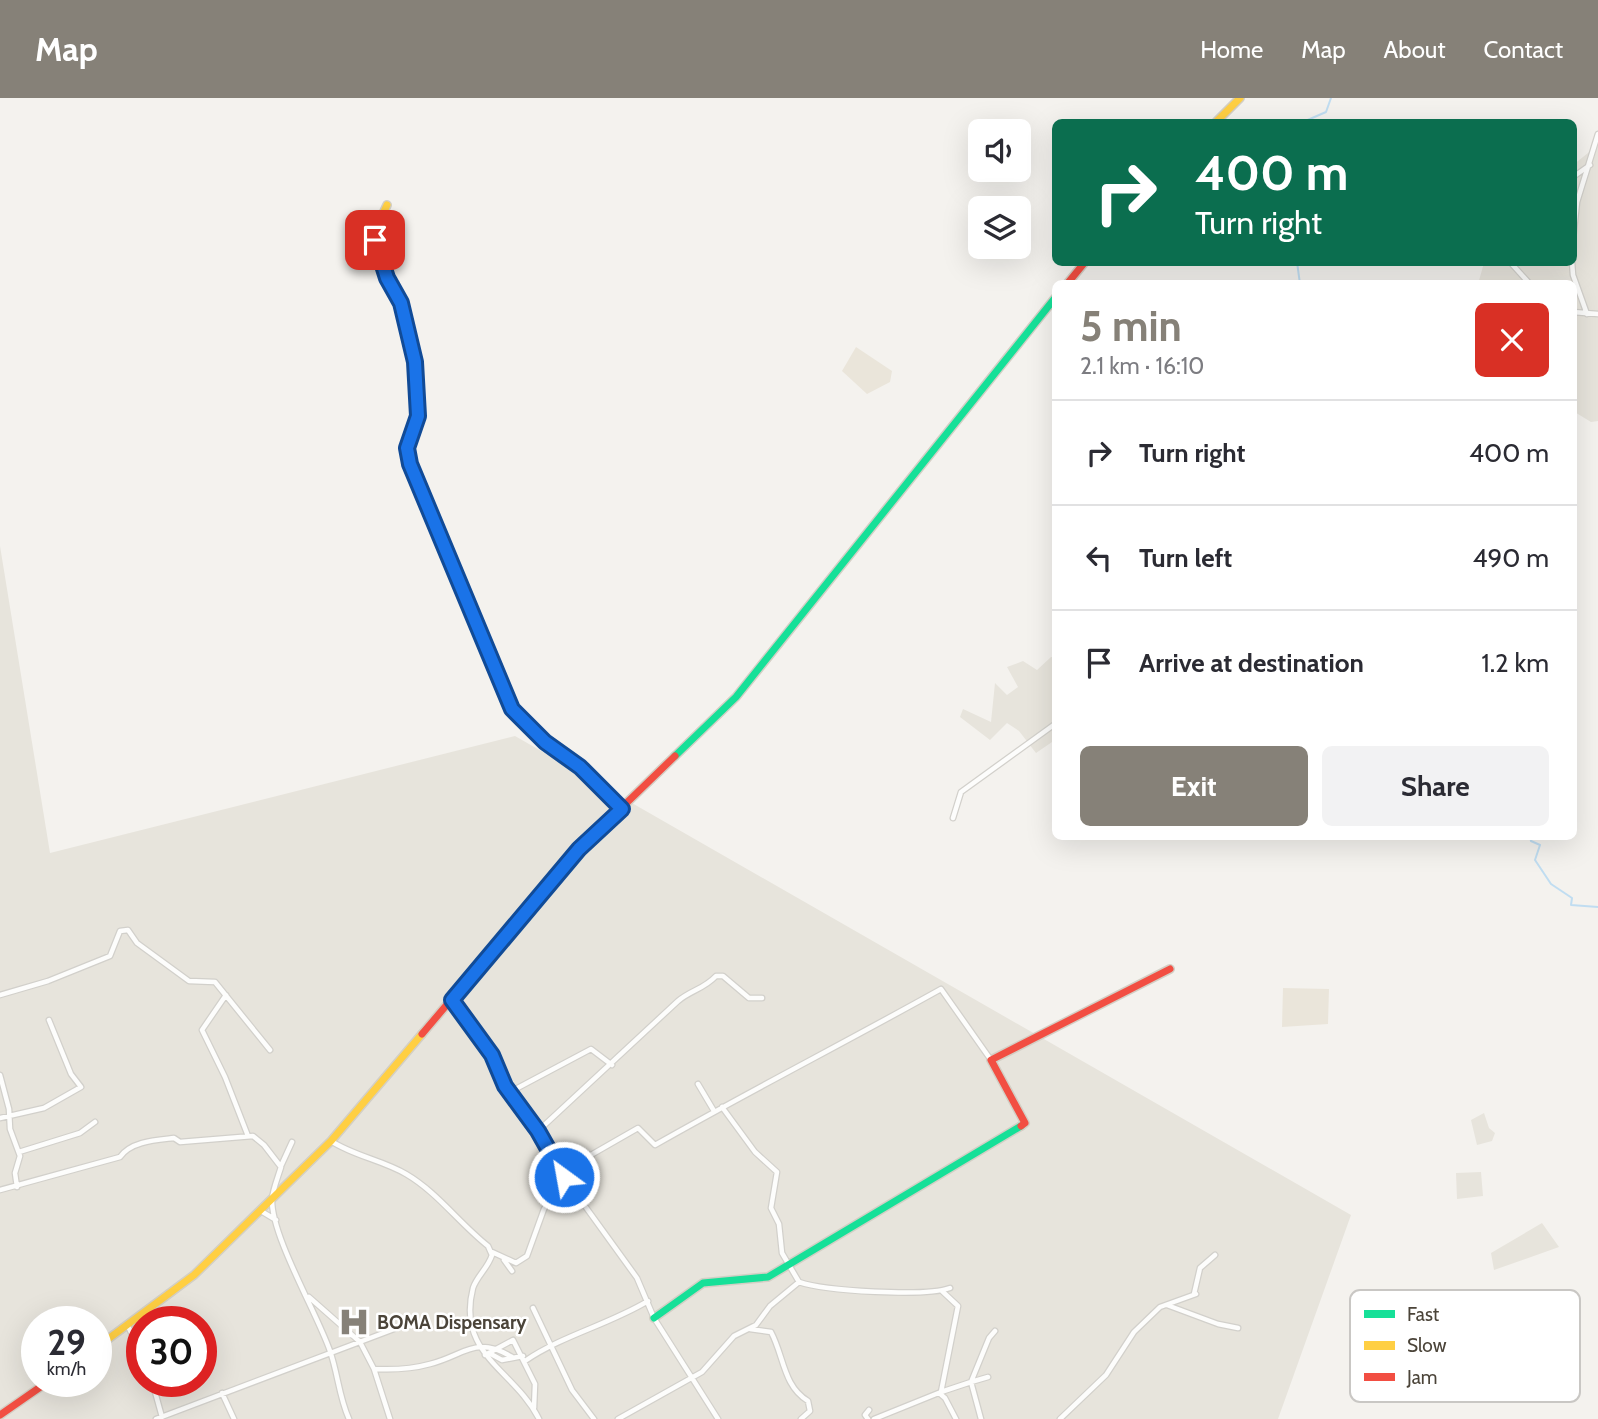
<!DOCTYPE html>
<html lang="en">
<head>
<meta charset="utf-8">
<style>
	:root { --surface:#fff; --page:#f2f2f3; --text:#2b2b33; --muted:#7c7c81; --line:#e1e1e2; --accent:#868178 }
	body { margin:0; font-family:Cabin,sans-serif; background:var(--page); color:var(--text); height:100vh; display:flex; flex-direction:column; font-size:26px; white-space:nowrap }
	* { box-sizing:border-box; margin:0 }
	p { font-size:23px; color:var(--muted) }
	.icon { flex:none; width:38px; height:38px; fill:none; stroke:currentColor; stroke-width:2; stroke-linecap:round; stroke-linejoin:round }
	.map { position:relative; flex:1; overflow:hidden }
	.drawer { position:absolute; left:1052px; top:182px; width:525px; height:560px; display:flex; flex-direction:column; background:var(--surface); border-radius:10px; box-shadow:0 7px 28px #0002 }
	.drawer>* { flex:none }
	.guide { position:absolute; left:1052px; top:21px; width:525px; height:147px; border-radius:10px; box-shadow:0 7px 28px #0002; background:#0b6e4f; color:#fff; overflow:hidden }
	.fabs { position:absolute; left:968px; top:21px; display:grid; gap:14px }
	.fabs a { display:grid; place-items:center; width:63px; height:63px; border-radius:10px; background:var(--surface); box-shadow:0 7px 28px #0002; font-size:35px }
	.speed { position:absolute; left:21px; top:1208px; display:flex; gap:14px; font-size:35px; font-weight:700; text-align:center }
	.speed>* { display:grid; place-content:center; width:91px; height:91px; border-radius:50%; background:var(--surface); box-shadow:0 7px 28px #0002; line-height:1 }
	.speed small { font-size:18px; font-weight:400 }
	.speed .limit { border:10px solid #d22; background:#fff; color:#111 }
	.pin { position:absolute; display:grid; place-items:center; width:60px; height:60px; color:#fff; margin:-30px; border-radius:14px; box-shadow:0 4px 10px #0006 }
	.me { position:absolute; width:77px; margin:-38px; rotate:328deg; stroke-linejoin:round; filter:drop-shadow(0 0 5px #0008) }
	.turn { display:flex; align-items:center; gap:24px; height:147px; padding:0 28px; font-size:32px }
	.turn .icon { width:91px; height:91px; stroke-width:2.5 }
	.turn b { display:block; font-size:49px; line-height:60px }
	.round { display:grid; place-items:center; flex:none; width:74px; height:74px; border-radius:10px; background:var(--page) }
	.head { display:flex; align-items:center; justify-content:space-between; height:119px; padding:0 28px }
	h1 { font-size:42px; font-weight:700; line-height:52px; color:var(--accent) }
	.action { display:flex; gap:14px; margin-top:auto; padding:14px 28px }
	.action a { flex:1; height:80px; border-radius:10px; background:var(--accent); color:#fff; font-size:28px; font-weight:700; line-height:80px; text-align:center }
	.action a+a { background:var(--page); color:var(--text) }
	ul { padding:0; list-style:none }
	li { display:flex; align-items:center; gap:21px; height:105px; padding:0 28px; border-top:2px solid var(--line) }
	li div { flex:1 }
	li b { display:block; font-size:26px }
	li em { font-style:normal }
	header { display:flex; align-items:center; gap:42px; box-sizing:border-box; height:98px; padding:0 35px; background:var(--accent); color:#fff }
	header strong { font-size:33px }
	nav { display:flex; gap:38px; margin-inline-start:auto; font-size:24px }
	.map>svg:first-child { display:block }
</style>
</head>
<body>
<header>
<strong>Map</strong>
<nav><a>Home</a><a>Map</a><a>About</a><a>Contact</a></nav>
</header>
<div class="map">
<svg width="1598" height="1321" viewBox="0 0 1598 1321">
	<rect width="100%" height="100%" fill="#f4f2ee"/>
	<!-- residential -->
	<path fill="#e7e4dc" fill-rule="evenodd" d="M1598 47V323L1591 324 1573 313V186H1478L1484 165 1573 164V67Z
		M0 448 50 755 515 638 1351 1117 1278 1321H0ZM37 1223H96V1283H37ZM142 1223H201V1283H142Z
		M1051 559H1055V642L1036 655 1019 633 1007 625 990 642 960 619 963 611 991 624 995 585 1007 597 1018 589 1007 569 1023 563 1037 572Z
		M1484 1015 1489 1030 1495 1035 1492 1043 1477 1047 1471 1022Z
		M1481 1074 1483 1098 1457 1101 1456 1075Z
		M1542 1125 1559 1149 1494 1172 1491 1155Z"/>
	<!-- education -->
	<path fill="#eae5da" d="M856 249 892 273 890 284 867 296 842 273Z
		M1283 890 1329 891 1328 926 1282 929Z"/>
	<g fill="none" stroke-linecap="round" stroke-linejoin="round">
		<!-- stream -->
		<path stroke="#c0ddf1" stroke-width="2" d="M1303 24 1326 14 1331 0
			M1297 164 1300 186
			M1530 738 1531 743 1540 747 1535 762 1551 786 1572 800 1571 807 1598 809"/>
		<defs>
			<path id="street" d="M1573 79 1590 67
				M1573 141 1577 104 1598 36
				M1510 164 1530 186
				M1572 164 1573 177 1587 216
				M1573 214 1598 216
				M953 720 961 694 1055 626
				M0 897 48 883 110 858 120 833 128 832 137 845 189 883 215 884 270 952
				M226 897 202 932 225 979 248 1038
				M452 902 492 957 505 988 538 1033 564 1079 637 1180 654 1220 718 1321
				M0 977 9 1011 10 1031 20 1058 15 1075 17 1089
				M698 986 714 1013
				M510 994 591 951 612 967
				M722 1009 755 1054 777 1074 771 1110 779 1126 782 1155 799 1184
				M0 1020 44 1010 81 989 71 976 49 922
				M538 1033 678 903C691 892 704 891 716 878H723L749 900H762
				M331 1043C354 1058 382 1062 406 1076 437 1094 459 1125 488 1148L492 1157C488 1170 477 1178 473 1190 456 1257 515 1272 539 1321
				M19 1054 80 1035 95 1024
				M281 1068 292 1044
				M563 1073 638 1030 655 1047C750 993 846 944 941 891L991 962
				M0 1092 120 1059C131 1043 157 1042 174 1040L180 1044 253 1038 264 1047 281 1069C278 1079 273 1091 272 1101 271 1138 317 1215 330 1253 338 1276 339 1299 349 1321
				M261 1113 276 1122
				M492 1154 516 1165 527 1158 544 1111 564 1079
				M504 1162 512 1173
				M1194 1196 1200 1170 1215 1157
				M309 1199 360 1244 374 1271C393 1272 412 1271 430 1266 465 1257 475 1237 512 1259
				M1167 1207 1218 1226 1238 1230
				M533 1210 572 1292 594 1321
				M128 1228 142 1258
				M750 1231 771 1234C784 1258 783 1288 808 1303L810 1313 801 1321
				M489 1255 502 1262 523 1258
				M485 1257 513 1242 535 1286 534 1310
				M525 1263C563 1237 608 1227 648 1203
				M374 1271 390 1321
				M988 1279 971 1284 989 1240 995 1233
				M152 1283 162 1319
				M941 1294 971 1284 981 1321
				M222 1295 234 1321
				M939 1295 945 1300 956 1321
				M156 1321 402 1228
				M618 1321 702 1274 734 1238 756 1227 770 1208 799 1184C825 1193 925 1199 950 1190
				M868 1321 865 1317 869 1312
				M874 1321 941 1294 958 1208 942 1193
				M1060 1321 1106 1277 1134 1234 1160 1209 1196 1196"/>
			<path id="fast" d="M675 658 736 599 1055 200
				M654 1220 703 1185 768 1179 1021 1028"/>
			<path id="slow" d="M1216 24 1240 0
				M387 107 376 131 375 142 387 180 401 205 418 279V318L407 350 420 391 510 606
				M96 1250 194 1177 331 1043 422 936"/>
			<path id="jam" d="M1067 186 1085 164
				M510 606 546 644 580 669 622 711
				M422 936 579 751 675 658
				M1021 1028 1025 1025 991 962 1170 871
				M0 1317 49 1283"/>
		</defs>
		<!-- street casing -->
		<use href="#street" stroke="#d2d0cb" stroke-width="7"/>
		<!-- fast casing -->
		<use href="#fast" stroke="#d3cfc5" stroke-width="10"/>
		<!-- slow casing -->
		<use href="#slow" stroke="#d3cfc5" stroke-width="10"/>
		<!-- jam casing -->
		<use href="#jam" stroke="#d3cfc5" stroke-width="10"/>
		<!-- street -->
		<use href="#street" stroke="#fdfdfc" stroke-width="4.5"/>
		<!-- fast -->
		<use href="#fast" stroke="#16e098" stroke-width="7"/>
		<!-- slow -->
		<use href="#slow" stroke="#ffcf43" stroke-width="7"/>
		<!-- jam -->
		<use href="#jam" stroke="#f24e42" stroke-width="7"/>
	</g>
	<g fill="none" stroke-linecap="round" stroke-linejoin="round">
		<defs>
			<path id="route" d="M375 142 387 180 401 205 415 264 418 318 407 350 410 366 512 611 545 644 580 669 622 711 579 751 452 902 492 957 505 988 538 1033 564 1079"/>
		</defs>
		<!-- route casing -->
		<use href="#route" stroke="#114b97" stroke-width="18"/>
		<!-- route -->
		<use href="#route" stroke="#1a73e8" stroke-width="12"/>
	</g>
	<!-- icons -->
	<defs>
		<symbol id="hospital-bare" viewBox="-9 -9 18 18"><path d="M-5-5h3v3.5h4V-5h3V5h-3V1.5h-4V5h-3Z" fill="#868178" stroke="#fff" stroke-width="2.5" paint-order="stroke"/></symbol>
	</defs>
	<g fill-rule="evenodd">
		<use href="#hospital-bare" x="332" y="1202" width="44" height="44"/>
	</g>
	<g text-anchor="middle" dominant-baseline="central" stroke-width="5" stroke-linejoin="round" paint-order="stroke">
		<!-- poi labels -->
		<g font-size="19" font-weight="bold" fill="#4b4439" stroke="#fff" text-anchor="start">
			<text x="377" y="1224">BOMA Dispensary</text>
		</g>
	</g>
	<!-- legend -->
	<rect x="1350" y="1192" width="230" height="112" rx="10" fill="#fff" stroke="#c9c7c4" stroke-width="2"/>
	<rect x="1364" y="1212" width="31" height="8" fill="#16e098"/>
	<rect x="1364" y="1243" width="31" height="9" fill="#ffcf43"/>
	<rect x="1364" y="1275" width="31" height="8" fill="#f24e42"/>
	<g font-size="19" fill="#4b4439">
		<text x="1407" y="1223">Fast</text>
		<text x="1407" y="1254">Slow</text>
		<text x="1407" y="1286">Jam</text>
	</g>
</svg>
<div class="fabs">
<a><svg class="icon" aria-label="sound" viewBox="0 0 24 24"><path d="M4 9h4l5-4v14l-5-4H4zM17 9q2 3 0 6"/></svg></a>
<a><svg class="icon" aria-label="layers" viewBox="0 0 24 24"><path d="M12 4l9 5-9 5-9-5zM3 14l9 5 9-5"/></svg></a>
</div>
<div class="speed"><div>29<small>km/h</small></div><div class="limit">30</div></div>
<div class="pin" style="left:375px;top:142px;background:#d93025"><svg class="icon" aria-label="arrive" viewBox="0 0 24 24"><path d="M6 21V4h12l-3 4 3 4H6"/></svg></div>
<svg class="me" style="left:564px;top:1079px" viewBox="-20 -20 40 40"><circle r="17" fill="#1a73e8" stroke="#fff" stroke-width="3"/><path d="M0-11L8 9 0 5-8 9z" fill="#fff"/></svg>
<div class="guide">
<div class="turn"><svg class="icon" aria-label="right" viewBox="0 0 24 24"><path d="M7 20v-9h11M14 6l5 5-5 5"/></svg><div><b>400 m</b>Turn right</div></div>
</div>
<section class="drawer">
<div class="head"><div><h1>5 min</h1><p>2.1 km · 16:10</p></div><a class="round" style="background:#d93025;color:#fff"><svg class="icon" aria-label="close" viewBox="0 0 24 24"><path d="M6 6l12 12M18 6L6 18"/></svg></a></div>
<ul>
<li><svg class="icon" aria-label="right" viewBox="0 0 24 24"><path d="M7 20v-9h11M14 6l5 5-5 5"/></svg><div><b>Turn right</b></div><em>400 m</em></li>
<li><svg class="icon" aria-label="left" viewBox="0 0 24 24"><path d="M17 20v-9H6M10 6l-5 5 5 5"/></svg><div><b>Turn left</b></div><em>490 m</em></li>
<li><svg class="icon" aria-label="arrive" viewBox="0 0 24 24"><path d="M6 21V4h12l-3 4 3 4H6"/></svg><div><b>Arrive at destination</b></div><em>1.2 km</em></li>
</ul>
<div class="action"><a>Exit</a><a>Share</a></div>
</section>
</div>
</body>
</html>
